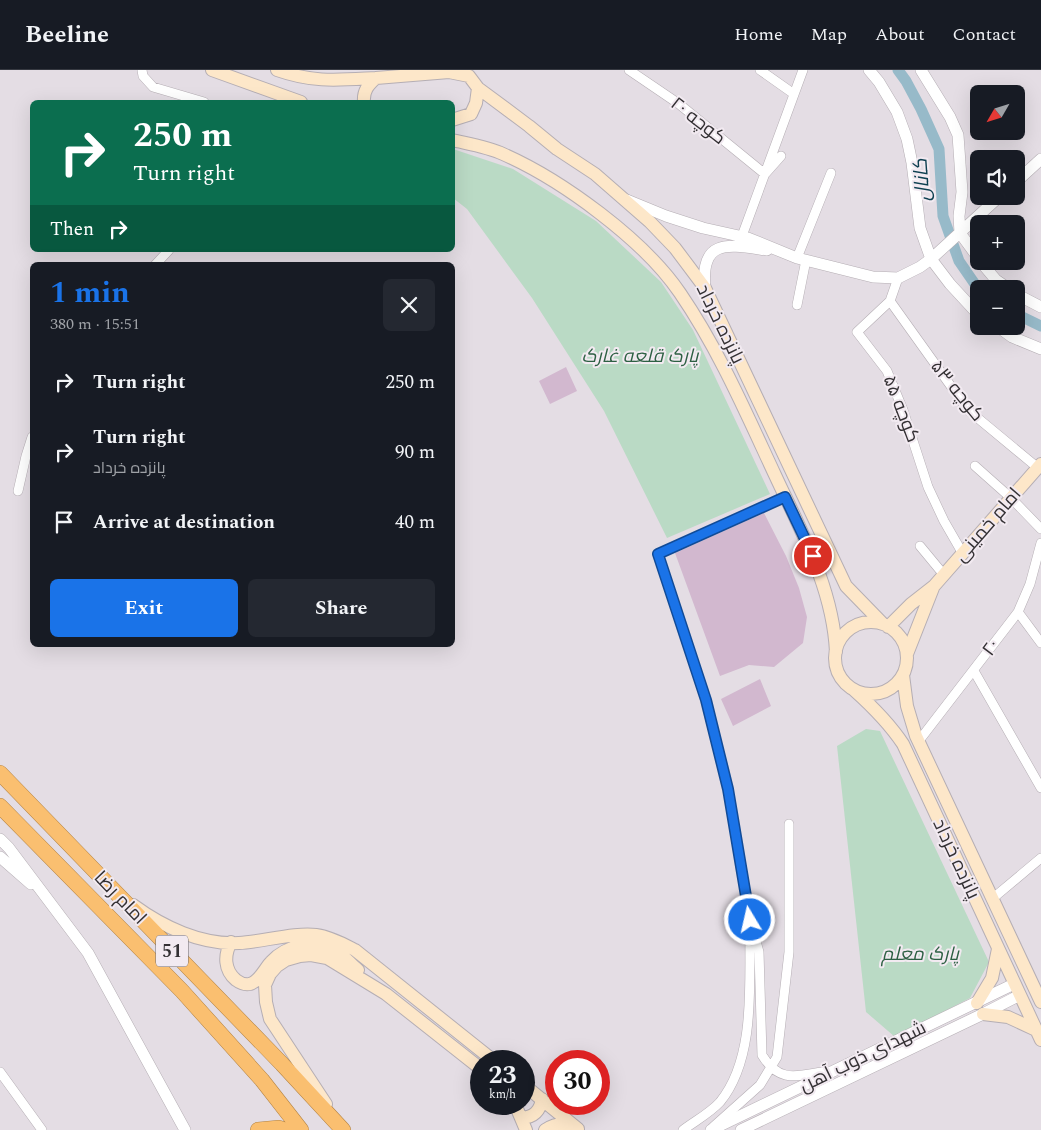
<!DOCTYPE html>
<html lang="en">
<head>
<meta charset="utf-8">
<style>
	:root { --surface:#171b24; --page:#242831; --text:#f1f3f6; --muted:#9ea1a6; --line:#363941; --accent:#1a73e8 }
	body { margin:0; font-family:Spectral,Cairo,serif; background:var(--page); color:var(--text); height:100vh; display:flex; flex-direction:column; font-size:19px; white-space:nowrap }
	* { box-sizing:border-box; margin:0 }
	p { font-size:16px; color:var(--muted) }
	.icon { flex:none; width:28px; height:28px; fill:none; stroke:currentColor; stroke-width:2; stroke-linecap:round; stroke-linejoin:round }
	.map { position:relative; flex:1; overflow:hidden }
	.sheet { position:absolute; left:30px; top:192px; width:425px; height:385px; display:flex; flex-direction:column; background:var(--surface); border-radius:8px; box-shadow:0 5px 20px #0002 }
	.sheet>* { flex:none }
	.banner { position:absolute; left:30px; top:30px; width:425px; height:152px; border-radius:8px; box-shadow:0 5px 20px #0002; background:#0b6e4f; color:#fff; overflow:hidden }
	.needle { width:32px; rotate:231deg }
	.fabs { position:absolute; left:970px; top:15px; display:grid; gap:10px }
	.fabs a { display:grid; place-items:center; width:55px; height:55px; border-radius:8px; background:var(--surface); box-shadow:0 5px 20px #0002; font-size:25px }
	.speed { position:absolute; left:470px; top:980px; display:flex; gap:10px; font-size:25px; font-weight:700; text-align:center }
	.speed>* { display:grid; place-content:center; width:65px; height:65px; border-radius:50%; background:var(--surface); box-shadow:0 5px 20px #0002; line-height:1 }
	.speed small { font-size:12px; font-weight:400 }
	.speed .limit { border:8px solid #d22; background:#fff; color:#111 }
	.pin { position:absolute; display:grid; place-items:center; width:42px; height:42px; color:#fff; margin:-21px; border:2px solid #fff; border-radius:50%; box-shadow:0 1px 5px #0007 }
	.me { position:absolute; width:55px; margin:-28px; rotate:351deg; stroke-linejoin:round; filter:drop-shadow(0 0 4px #0008) }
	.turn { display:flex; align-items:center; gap:18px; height:105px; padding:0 20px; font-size:22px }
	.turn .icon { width:65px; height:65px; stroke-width:2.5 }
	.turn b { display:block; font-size:35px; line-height:42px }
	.then { display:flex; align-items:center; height:48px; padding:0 20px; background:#0003; gap:10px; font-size:19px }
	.round { display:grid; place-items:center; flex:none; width:52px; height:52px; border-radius:8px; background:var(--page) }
	.head { display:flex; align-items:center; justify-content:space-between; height:85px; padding:0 20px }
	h1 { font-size:30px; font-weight:700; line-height:38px; color:var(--accent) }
	.cta { display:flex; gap:10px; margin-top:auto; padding:10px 20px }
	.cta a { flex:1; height:58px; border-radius:8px; background:var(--accent); color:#fff; font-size:20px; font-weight:700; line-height:58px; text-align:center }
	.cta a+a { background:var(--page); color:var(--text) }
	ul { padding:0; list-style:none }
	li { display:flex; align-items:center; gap:15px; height:70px; padding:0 20px }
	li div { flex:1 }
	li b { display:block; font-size:19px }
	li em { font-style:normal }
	header { display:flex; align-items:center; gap:30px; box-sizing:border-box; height:70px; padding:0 25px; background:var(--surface); border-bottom:1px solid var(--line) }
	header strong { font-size:24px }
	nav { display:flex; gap:28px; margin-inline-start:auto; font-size:18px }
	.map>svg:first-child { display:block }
</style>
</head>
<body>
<header>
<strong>Beeline</strong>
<nav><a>Home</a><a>Map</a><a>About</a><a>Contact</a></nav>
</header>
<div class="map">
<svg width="1041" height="1060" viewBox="0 0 1041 1060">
	<rect width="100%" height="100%" fill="#e4dde4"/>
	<!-- green -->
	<path fill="#badac5" d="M453 79 513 99 596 151 661 212 693 260 770 424 667 468 604 341 532 228 467 139 453 128Z
		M866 659 880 661 989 892 970 928 895 967 866 942 837 676Z"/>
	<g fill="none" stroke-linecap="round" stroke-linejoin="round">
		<!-- canal -->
		<path stroke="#97bac9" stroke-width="11" d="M898 0 906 11 921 39 939 79 943 146 959 191 979 220
			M1016 244 1041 256"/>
	</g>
	<!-- building -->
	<path fill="#d2b8cf" d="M566 297 577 321 550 334 539 311Z
		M764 443 786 486 799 518 807 547 803 573 774 597 749 595 720 606 675 483Z
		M760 609 771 636 733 656 721 629Z"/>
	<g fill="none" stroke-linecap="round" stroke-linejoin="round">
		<defs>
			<path id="minor" d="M142 0 143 6 153 17 204 32
				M629 0 679 34 765 104 781 86
				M760 0 794 24
				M742 166 803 0
				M797 188 831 103
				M155 195 169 180
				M898 208 890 231 857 262 887 301 903 340 928 417 944 451 963 484
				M890 231 968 340 1038 398
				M797 235 806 190
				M975 396 1011 428 1041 459
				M18 421 26 386 32 367
				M785 427 658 484 706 630 728 719 750 850 759 882 762 985C780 1015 799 1005 828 1001
				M920 476 944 505
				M1018 542 1041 573
				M974 601 1041 718
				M918 672 1018 542 1030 514 1041 473
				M992 829 1041 788
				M0 1002 42 1060
				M713 1057 760 1015 777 987 789 882V754
				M683 1060C695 1051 710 1043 720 1032 756 988 749 914 750 860"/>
			<path id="tertiary" d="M869 0 879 12 897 42 907 69 912 93 920 158 931 189 950 214 974 240 979 244
				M921 0 950 47 958 65 962 122 959 146 960 163 979 189
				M1016 112 1041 89
				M627 130 666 146 703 158 748 168 797 188 873 207 898 208 920 197 931 189 1000 126
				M980 191 996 210 1009 219
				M705 218C700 167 730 175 767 180
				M1016 224 1041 237
				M997 256 1012 267 1041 279
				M0 769 9 778 88 883 185 1060
				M0 787 31 814
				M711 1060 1014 914
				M741 1060 983 944 1020 925"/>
			<path id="secondary" d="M212 0 301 32
				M277 0C314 13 338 10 376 8
				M478 18 529 56 557 79 595 104 650 152 675 178 705 218 846 516 883 554
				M364 32C363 21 368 15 376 8L449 2 469 6 478 18 476 33 471 44 452 50
				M452 70C469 74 488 77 503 84 562 110 644 170 680 223 719 280 746 343 775 405 801 461 833 518 836 582
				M835 588a36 36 0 1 1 72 0a36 36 0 1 1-72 0Z
				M888 557 911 534 934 516 1041 394
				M907 584 933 518
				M903 605 907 636 916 666 1041 932
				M854 620C873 637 889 653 903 674L1041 970
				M133 835C163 857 201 875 239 873 261 872 296 862 316 865 330 867 343 874 355 880L494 991
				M231 872C224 885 224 900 236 910 240 913 245 915 250 914 260 911 265 898 271 892 286 875 315 869 334 880 343 884 350 894 358 900
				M977 933 992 908 998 879
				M983 944 1008 947 1036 960
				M524 1015 578 1059
				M326 1034 270 949 266 932 265 915 270 904 277 896 286 890 300 886 311 885 327 888 386 924 481 999
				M515 1034 526 1060
				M522 1048C534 1047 540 1041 542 1029
				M545 1060C554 1054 563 1052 574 1056"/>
			<path id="trunk" d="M0 703 282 994 343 1060
				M0 736 182 921 262 1010 301 1060
				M258 1060 279 1058 285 1060"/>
		</defs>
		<!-- minor casing -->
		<use href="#minor" stroke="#b5aeb4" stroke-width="10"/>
		<!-- tertiary casing -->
		<use href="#tertiary" stroke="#b5aeb4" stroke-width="12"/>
		<!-- secondary casing -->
		<use href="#secondary" stroke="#b5aeb4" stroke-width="14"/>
		<!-- trunk casing -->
		<use href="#trunk" stroke="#b38344" stroke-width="16"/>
		<!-- minor -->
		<use href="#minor" stroke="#fff" stroke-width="9"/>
		<!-- tertiary -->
		<use href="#tertiary" stroke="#fff" stroke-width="11"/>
		<!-- secondary -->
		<use href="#secondary" stroke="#fde7c9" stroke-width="12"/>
		<!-- trunk -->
		<use href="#trunk" stroke="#fabf70" stroke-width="15"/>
	</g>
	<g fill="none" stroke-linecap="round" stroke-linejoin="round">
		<defs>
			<path id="route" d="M750 850 728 719 706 630 658 484 785 427 813 486"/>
		</defs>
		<!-- route casing -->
		<use href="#route" stroke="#114b97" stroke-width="12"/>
		<!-- route -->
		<use href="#route" stroke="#1a73e8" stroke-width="9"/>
	</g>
	<g text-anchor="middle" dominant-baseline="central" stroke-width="4" stroke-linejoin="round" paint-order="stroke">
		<!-- shield labels -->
		<rect fill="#f2eaf1" stroke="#6d686d" stroke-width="1" x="156" y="865.5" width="32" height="31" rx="4"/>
		<g font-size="18" font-weight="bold" fill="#343134">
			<text x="172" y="881">51</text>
		</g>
		<!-- street labels -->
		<g font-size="19" fill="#343134" stroke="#f2eaf1">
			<text transform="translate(698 51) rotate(38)">کوچه ۲۰</text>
			<text transform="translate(720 254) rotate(64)">پانزده خرداد</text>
			<text transform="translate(957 321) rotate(51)">کوچه ۵۳</text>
			<text transform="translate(901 339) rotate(69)">کوچه ۵۵</text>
			<text transform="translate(988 455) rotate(-49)">امام خمینی</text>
			<text transform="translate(991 578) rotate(-53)">۲۰</text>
			<text transform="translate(956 789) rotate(65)">پانزده خرداد</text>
			<text transform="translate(120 828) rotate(46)">امام رضا</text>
			<text transform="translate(863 987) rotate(-26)">شهدای ذوب آهن</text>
		</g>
		<!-- park labels -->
		<g font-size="19" font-style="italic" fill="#2d6043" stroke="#f2eaf1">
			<text x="640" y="286">پارک قلعه غارک</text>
			<text x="920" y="884">پارک معلم</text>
		</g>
		<!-- water labels -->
		<g font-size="20" font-style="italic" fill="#0e4051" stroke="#f2eaf1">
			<text transform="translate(922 110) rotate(-94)">کانال</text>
		</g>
	</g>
</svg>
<div class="fabs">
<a><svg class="needle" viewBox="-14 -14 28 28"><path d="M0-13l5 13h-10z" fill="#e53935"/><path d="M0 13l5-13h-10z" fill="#9ea1a6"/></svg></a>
<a><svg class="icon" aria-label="sound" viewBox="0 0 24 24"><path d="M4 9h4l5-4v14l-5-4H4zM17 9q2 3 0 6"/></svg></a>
<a>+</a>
<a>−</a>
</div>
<div class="speed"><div>23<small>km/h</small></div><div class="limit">30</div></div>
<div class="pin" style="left:813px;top:486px;background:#d93025"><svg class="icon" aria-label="arrive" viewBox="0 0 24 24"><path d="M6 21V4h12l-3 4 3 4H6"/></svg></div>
<svg class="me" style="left:750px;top:850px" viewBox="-20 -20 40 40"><circle r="17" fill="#1a73e8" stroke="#fff" stroke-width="3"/><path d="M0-11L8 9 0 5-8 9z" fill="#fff"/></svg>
<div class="banner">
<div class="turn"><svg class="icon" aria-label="right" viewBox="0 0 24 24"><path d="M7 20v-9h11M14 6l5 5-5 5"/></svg><div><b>250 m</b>Turn right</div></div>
<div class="then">Then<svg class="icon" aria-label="right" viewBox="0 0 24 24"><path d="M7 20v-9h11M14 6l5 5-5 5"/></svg></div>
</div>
<section class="sheet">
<div class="head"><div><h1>1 min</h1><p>380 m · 15:51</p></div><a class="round"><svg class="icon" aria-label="close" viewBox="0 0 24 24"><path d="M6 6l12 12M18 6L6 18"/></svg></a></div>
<ul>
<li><svg class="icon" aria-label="right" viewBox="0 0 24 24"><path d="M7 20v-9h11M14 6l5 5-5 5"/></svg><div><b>Turn right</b></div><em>250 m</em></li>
<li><svg class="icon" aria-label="right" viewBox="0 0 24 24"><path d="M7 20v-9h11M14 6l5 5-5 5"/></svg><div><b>Turn right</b><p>پانزده خرداد</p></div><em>90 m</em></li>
<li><svg class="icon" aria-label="arrive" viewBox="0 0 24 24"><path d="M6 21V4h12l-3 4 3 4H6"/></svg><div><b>Arrive at destination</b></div><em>40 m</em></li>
</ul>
<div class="cta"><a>Exit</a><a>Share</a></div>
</section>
</div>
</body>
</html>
